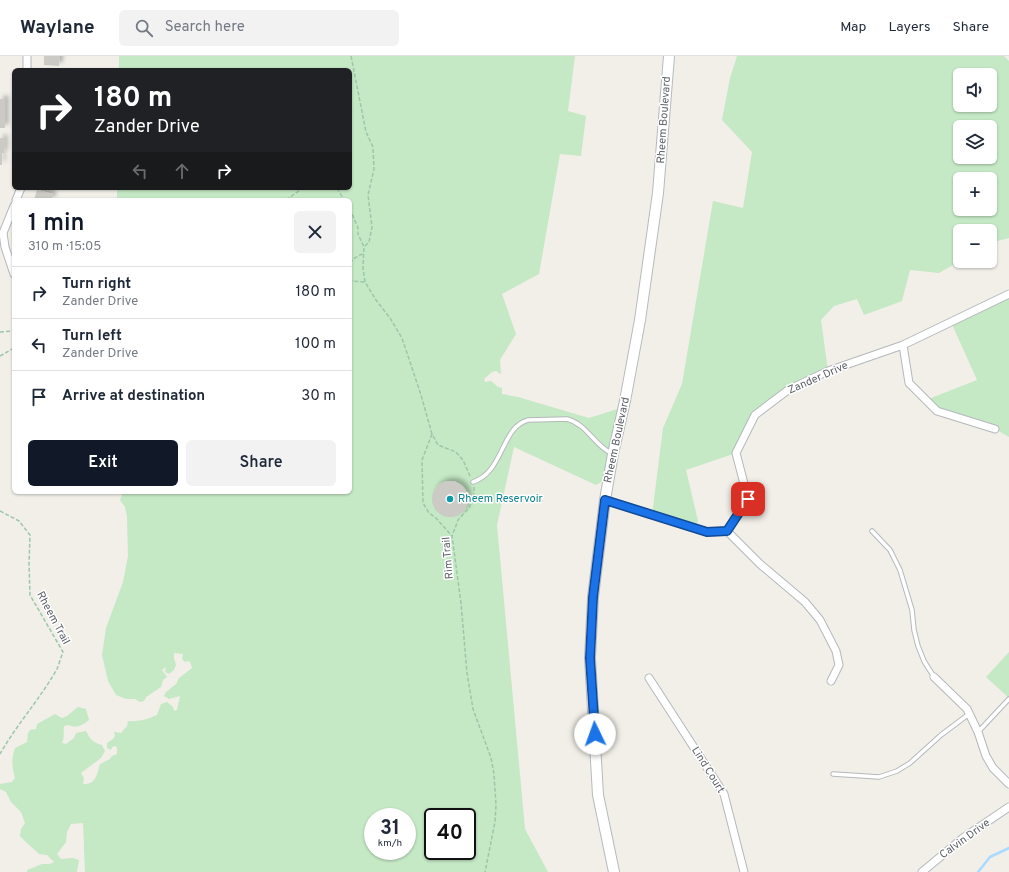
<!DOCTYPE html>
<html lang="en">
<head>
<meta charset="utf-8">
<style>
	:root { --surface:#fff; --page:#f2f2f3; --text:#1f2937; --muted:#747a83; --line:#e0e1e3; --accent:#111827 }
	body { margin:0; font-family:Overpass,sans-serif; background:var(--page); color:var(--text); height:100vh; display:flex; flex-direction:column; font-size:15px; white-space:nowrap }
	* { box-sizing:border-box; margin:0 }
	p { font-size:13px; color:var(--muted) }
	.icon { flex:none; width:22px; height:22px; fill:none; stroke:currentColor; stroke-width:2; stroke-linecap:round; stroke-linejoin:round }
	.map { position:relative; flex:1; overflow:hidden }
	.drawer { position:absolute; left:12px; top:142px; width:340px; height:296px; display:flex; flex-direction:column; background:var(--surface); border-radius:6px; box-shadow:0 1px 3px #0004 }
	.drawer>* { flex:none }
	.hud { position:absolute; left:12px; top:12px; width:340px; height:122px; border-radius:6px; box-shadow:0 1px 3px #0004; background:#202124; color:#fff; overflow:hidden }
	.buttons { position:absolute; left:953px; top:12px; display:grid; gap:8px }
	.buttons a { display:grid; place-items:center; width:44px; height:44px; border-radius:6px; background:var(--surface); box-shadow:0 1px 3px #0004; font-size:20px }
	.speed { position:absolute; left:364px; top:752px; display:flex; gap:8px; font-size:20px; font-weight:700; text-align:center }
	.speed>* { display:grid; place-content:center; width:52px; height:52px; border-radius:50%; background:var(--surface); box-shadow:0 1px 3px #0004; line-height:1 }
	.speed small { font-size:10px; font-weight:400 }
	.speed .limit { border:2px solid #111; border-radius:6px; background:#fff; color:#111 }
	.pin { position:absolute; display:grid; place-items:center; width:34px; height:34px; color:#fff; margin:-17px; border-radius:8px; box-shadow:0 2px 6px #0006 }
	.me { position:absolute; width:44px; margin:-22px; rotate:357deg; stroke-linejoin:round; filter:drop-shadow(0 0 3px #0008) }
	.turn { display:flex; align-items:center; gap:14px; height:84px; padding:0 16px; font-size:18px }
	.turn .icon { width:52px; height:52px; stroke-width:2.5 }
	.turn b { display:block; font-size:28px; line-height:34px }
	.lanes { display:flex; align-items:center; height:38px; padding:0 16px; background:#0003; justify-content:center; gap:20px; direction:ltr }
	.lanes .off { opacity:.35 }
	.round { display:grid; place-items:center; flex:none; width:42px; height:42px; border-radius:6px; background:var(--page) }
	.overview { display:flex; align-items:center; justify-content:space-between; height:68px; padding:0 16px }
	h1 { font-size:24px; font-weight:600; line-height:30px; color:var(--accent) }
	.button { display:flex; gap:8px; margin-top:auto; padding:8px 16px }
	.button a { flex:1; height:46px; border-radius:6px; background:var(--accent); color:#fff; font-size:16px; font-weight:600; line-height:46px; text-align:center }
	.button a+a { background:var(--page); color:var(--text) }
	ul { padding:0; list-style:none }
	li { display:flex; align-items:center; gap:12px; height:52px; padding:0 16px; border-top:1px solid var(--line) }
	li div { flex:1 }
	li b { display:block; font-size:15px }
	li em { font-style:normal }
	header { display:flex; align-items:center; gap:24px; box-sizing:border-box; height:56px; padding:0 20px; background:var(--surface); border-bottom:1px solid var(--line) }
	header strong { font-size:19px }
	nav { display:flex; gap:22px; margin-inline-start:auto; font-size:14px }
	.search { width:280px; height:36px; background:var(--page); display:flex; align-items:center; gap:10px; box-sizing:border-box; padding:0 14px; border-radius:6px; color:var(--muted); font-size:15px }
	.map>svg:first-child { display:block }
</style>
</head>
<body>
<header>
<strong>Waylane</strong>
<div class="search"><svg class="icon" aria-label="search" viewBox="0 0 24 24"><circle cx="10" cy="10" r="6"/><path d="M15 15l6 6"/></svg>Search here</div>
<nav><a>Map</a><a>Layers</a><a>Share</a></nav>
</header>
<div class="map">
<svg width="1009" height="816" viewBox="0 0 1009 816">
	<defs>
		<filter id="shadow"><feDropShadow dx="3.5" dy="-3.5" stdDeviation="2" flood-color="#0004"/></filter>
	</defs>
	<rect width="100%" height="100%" fill="#f1efe8"/>
	<!-- green -->
	<path fill="#c5e8c5" fill-rule="evenodd" d="M119 0H575L568 55 586 60 581 100 560 98 539 218 502 238 516 278 500 304 501 318 496 315 492 316 484 323 485 326 491 325 498 331 502 332V338L518 341 589 362 624 351 609 421 596 429 514 391 497 469 525 773 548 816H85L83 767 71 768 67 776 66 786 57 798 61 803 73 802 79 804 77 816H27V814L42 808H50L54 806 47 799 39 798C32 791 26 787 20 780L21 773 25 767 21 756 11 746 6 736 0 733V728L12 726 15 722C12 711 11 703 15 692L27 686 28 677 30 674 36 673 37 668 55 658 62 662 67 660 78 651 86 653 89 664C83 669 76 673 69 669L64 670C63 676 65 681 62 687L66 688 74 682 76 677 86 675C90 683 93 687 102 689L105 695 101 702 81 717 84 722 83 728C96 729 97 718 100 708L110 703 112 700 117 698V693L116 690 112 691 111 694 107 692V687L113 683 115 680 114 676 121 677 127 670 128 665C138 666 148 663 157 659L161 648 167 646 173 651 174 655 177 654 180 640 169 643 164 640 166 636 176 628 179 622 192 612 191 608 189 605 185 606 182 603 183 598 174 597V602L176 609 174 614 169 618 165 616 166 611 162 614 167 621 163 624 161 631 146 641 144 645 140 646 135 643H126L116 639 108 625 102 599 106 572 123 526 128 500 127 461 125 451 120 444 123 436H350V144H117V132H350V14H119ZM373 761H407V795H373ZM433 761H467V795H433Z
		M737 0H1004L1009 5V182L990 187V175H960V205L939 217 910 214 902 245 864 259 857 243 834 250 821 264 828 315 788 334 756 359 736 397 686 414 698 465 694 472 652 459 663 372 682 328 713 145 743 152 752 96 722 64 730 22ZM960 19H990V49H960ZM960 71H990V101H960ZM960 123H990V153H960Z
		M1009 238V381L995 373 937 355 926 344 977 324 951 266Z
		M1009 596V642L986 621Z"/>
	<g fill="none" stroke-linecap="round" stroke-linejoin="round">
		<!-- stream -->
		<path stroke="#aadaff" stroke-width="2.5" d="M978 816 990 801 1009 792"/>
	</g>
	<!-- building -->
	<path fill="#cccac5" filter="url(#shadow)" d="M44 0H60L59 10 44 9Z
		M0 43H5V72H0Z
		M0 82H4V97H2V109H0Z
		M37 134 53 138 52 144H34Z
		M432 443a18 18 0 1 1 36 0a18 18 0 1 1-36 0Z"/>
	<g fill="none" stroke-linecap="round" stroke-linejoin="round">
		<defs>
			<path id="lane" d="M473 426C504 416 501 371 528 364L567 363C587 368 594 389 611 397
				M872 475 890 494 900 514 912 554 914 574 918 590 924 605 934 621
				M978 676 1009 643
				M833 718 879 721 897 715 910 707 941 679 969 658"/>
			<path id="street" d="M27 14V0
				M16 144 21 132
				M14 150 3 177 5 191 14 218
				M903 289 909 327 937 355 995 373
				M605 444 707 476 727 475 748 443 736 397 755 359 788 334 828 315 903 289 1009 238
				M727 475 760 508 805 546 820 564 836 595 839 609 831 625
				M934 621 967 653 978 676 986 700 993 712 1009 728
				M649 622 724 738 744 816
				M922 816 963 782 1009 751"/>
			<path id="secondary" d="M614 816 598 739 590 602 593 541 605 444 613 398 625 345 640 264 658 137 669 0"/>
		</defs>
		<!-- lane casing -->
		<use href="#lane" stroke="#b5b8bc" stroke-width="5.5"/>
		<!-- street casing -->
		<use href="#street" stroke="#b5b8bc" stroke-width="9"/>
		<!-- secondary casing -->
		<use href="#secondary" stroke="#b6babf" stroke-width="12"/>
		<!-- path -->
		<path stroke="#9cc7a9" stroke-width="1.5" stroke-dasharray="4 2" stroke-linecap="butt" d="M351 0 366 76 373 91 374 113 368 139 372 171 369 186 364 191
			M337 132 344 144
			M286 144 303 132
			M350 153 358 172V178L364 191 363 212 365 226 376 244 390 262 402 282 421 339 432 378 438 389 456 396 463 404 470 420
			M350 207 353 203 364 197
			M350 222 352 225 365 226
			M0 276 14 275
			M0 300 14 292
			M432 378 422 404 423 447 429 457 436 462 452 480
			M474 431V441L469 452 458 464 452 480 461 547 467 617 473 653 491 702 494 718 496 749 495 766 485 816
			M0 455 19 465 30 479 29 508 30 539 63 596C61 601 59 608 57 613 40 643 17 668 0 698"/>
		<!-- lane -->
		<use href="#lane" stroke="#fff" stroke-width="3.5"/>
		<!-- street -->
		<use href="#street" stroke="#fff" stroke-width="7"/>
		<!-- secondary -->
		<use href="#secondary" stroke="#fff" stroke-width="10"/>
	</g>
	<g fill="none" stroke-linecap="round" stroke-linejoin="round">
		<defs>
			<path id="route" d="M595 678 590 602 593 541 605 444 707 476 727 475 748 443"/>
		</defs>
		<!-- route casing -->
		<use href="#route" stroke="#114b97" stroke-width="10"/>
		<!-- route -->
		<use href="#route" stroke="#1a73e8" stroke-width="7"/>
	</g>
	<!-- markers -->
	<circle fill="#0f9aa8" stroke="#fff" stroke-width="1.5" cx="450" cy="443" r="4"/>
	<g text-anchor="middle" dominant-baseline="central" stroke-width="3" stroke-linejoin="round" paint-order="stroke">
		<!-- street labels -->
		<g font-size="11" fill="#5f6368" stroke="#fff">
			<text transform="translate(664 64) rotate(-86)">Rheem Boulevard</text>
			<text transform="translate(818 322) rotate(-24)">Zander Drive</text>
			<text transform="translate(617 384) rotate(-78)">Rheem Boulevard</text>
			<text transform="translate(448 502) rotate(-95)">Rim Trail</text>
			<text transform="translate(53 562) rotate(62)">Rheem Trail</text>
			<text transform="translate(708 714) rotate(58)">Lind Court</text>
			<text transform="translate(965 783) rotate(-36)">Calvin Drive</text>
		</g>
		<!-- culture labels -->
		<g font-size="11" fill="#0d838f" stroke="#fff" text-anchor="start">
			<text x="458" y="443">Rheem Reservoir</text>
		</g>
	</g>
</svg>
<div class="buttons">
<a><svg class="icon" aria-label="sound" viewBox="0 0 24 24"><path d="M4 9h4l5-4v14l-5-4H4zM17 9q2 3 0 6"/></svg></a>
<a><svg class="icon" aria-label="layers" viewBox="0 0 24 24"><path d="M12 4l9 5-9 5-9-5zM3 14l9 5 9-5"/></svg></a>
<a>+</a>
<a>−</a>
</div>
<div class="speed"><div>31<small>km/h</small></div><div class="limit">40</div></div>
<div class="pin" style="left:748px;top:443px;background:#d93025"><svg class="icon" aria-label="arrive" viewBox="0 0 24 24"><path d="M6 21V4h12l-3 4 3 4H6"/></svg></div>
<svg class="me" style="left:595px;top:678px" viewBox="-20 -20 40 40"><circle r="19" fill="#fff"/><path d="M0-13L10 11 0 6-10 11z" fill="#1a73e8"/></svg>
<div class="hud">
<div class="turn"><svg class="icon" aria-label="right" viewBox="0 0 24 24"><path d="M7 20v-9h11M14 6l5 5-5 5"/></svg><div><b>180 m</b>Zander Drive</div></div>
<div class="lanes"><svg class="icon off" aria-label="left" viewBox="0 0 24 24"><path d="M17 20v-9H6M10 6l-5 5 5 5"/></svg><svg class="icon off" aria-label="ahead" viewBox="0 0 24 24"><path d="M12 20V5M6 11l6-6 6 6"/></svg><svg class="icon" aria-label="right" viewBox="0 0 24 24"><path d="M7 20v-9h11M14 6l5 5-5 5"/></svg></div>
</div>
<section class="drawer">
<div class="overview"><div><h1>1 min</h1><p>310 m · 15:05</p></div><a class="round"><svg class="icon" aria-label="close" viewBox="0 0 24 24"><path d="M6 6l12 12M18 6L6 18"/></svg></a></div>
<ul>
<li><svg class="icon" aria-label="right" viewBox="0 0 24 24"><path d="M7 20v-9h11M14 6l5 5-5 5"/></svg><div><b>Turn right</b><p>Zander Drive</p></div><em>180 m</em></li>
<li><svg class="icon" aria-label="left" viewBox="0 0 24 24"><path d="M17 20v-9H6M10 6l-5 5 5 5"/></svg><div><b>Turn left</b><p>Zander Drive</p></div><em>100 m</em></li>
<li><svg class="icon" aria-label="arrive" viewBox="0 0 24 24"><path d="M6 21V4h12l-3 4 3 4H6"/></svg><div><b>Arrive at destination</b></div><em>30 m</em></li>
</ul>
<div class="button"><a>Exit</a><a>Share</a></div>
</section>
</div>
</body>
</html>
